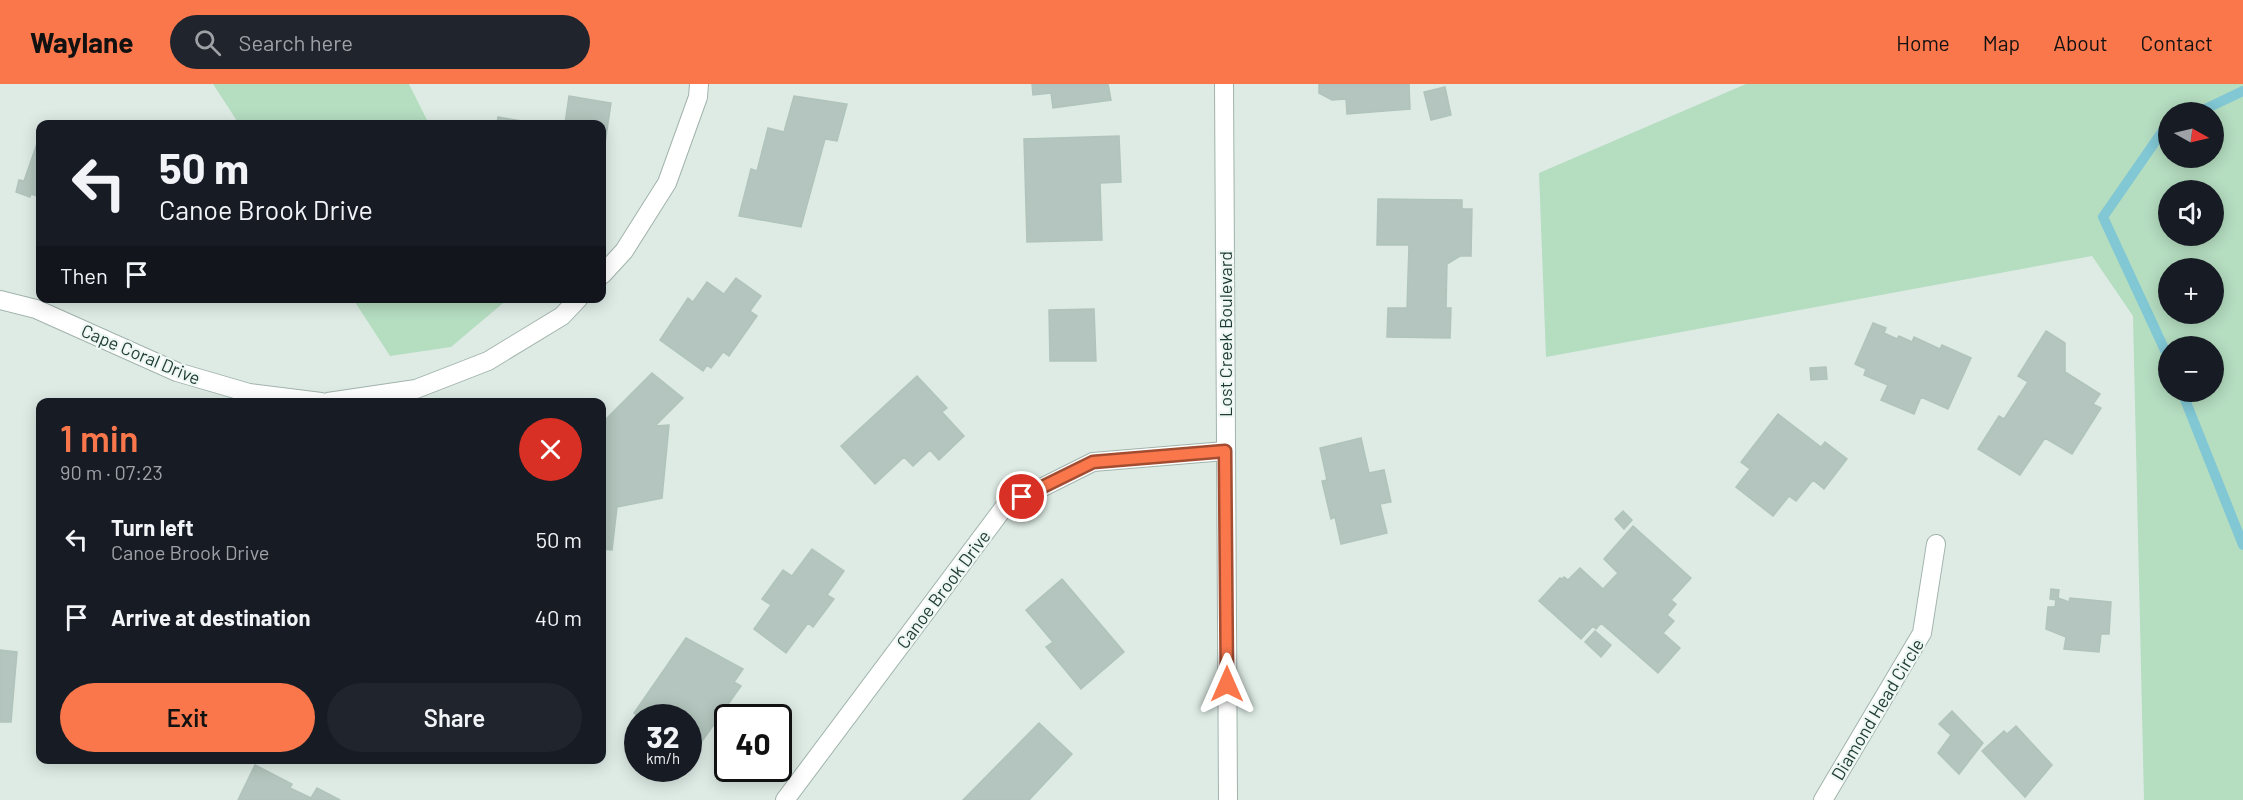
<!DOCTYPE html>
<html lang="en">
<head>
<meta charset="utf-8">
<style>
	:root { --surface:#171b24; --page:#20242c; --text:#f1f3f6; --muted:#9ea1a6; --accent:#fa774c }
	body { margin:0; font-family:Barlow,sans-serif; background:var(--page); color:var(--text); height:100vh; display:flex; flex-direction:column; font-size:22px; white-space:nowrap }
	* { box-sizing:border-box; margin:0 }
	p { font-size:20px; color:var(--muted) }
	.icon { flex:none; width:33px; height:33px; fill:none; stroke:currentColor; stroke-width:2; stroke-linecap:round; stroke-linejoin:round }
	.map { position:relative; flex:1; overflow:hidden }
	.drawer { position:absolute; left:36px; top:314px; width:570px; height:366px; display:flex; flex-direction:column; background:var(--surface); border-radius:12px; box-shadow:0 3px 15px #0003 }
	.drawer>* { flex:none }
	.banner { position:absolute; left:36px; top:36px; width:570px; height:183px; border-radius:12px; box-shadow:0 3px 15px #0003; background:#171b24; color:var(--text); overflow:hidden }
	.needle { width:39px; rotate:98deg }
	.tools { position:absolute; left:2158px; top:18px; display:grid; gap:12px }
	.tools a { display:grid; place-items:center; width:66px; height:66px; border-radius:50%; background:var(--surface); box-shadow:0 3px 15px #0003; font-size:30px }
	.speed { position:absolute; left:624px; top:620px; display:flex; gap:12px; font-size:30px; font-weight:700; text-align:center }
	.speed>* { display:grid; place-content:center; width:78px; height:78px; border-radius:50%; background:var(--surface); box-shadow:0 3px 15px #0003; line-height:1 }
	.speed small { font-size:15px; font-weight:400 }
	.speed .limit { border:3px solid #111; border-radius:9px; background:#fff; color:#111 }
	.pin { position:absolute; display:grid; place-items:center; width:51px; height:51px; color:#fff; margin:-26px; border:3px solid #fff; border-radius:50%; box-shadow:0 2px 6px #0007 }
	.me { position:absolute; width:66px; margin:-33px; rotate:0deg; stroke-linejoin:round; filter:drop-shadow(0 0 4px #0008) }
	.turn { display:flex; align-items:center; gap:21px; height:126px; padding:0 24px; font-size:27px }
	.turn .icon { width:78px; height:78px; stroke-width:2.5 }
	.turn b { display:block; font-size:42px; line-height:51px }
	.then { display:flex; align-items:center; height:57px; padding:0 24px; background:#0003; gap:12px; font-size:22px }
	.round { display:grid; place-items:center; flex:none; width:63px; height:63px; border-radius:32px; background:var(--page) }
	.headline { display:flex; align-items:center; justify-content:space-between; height:102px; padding:0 24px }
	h1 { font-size:36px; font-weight:600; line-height:45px; color:var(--accent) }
	.button { display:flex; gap:12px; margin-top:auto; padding:12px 24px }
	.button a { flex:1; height:69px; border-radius:36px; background:var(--accent); color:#111; font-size:24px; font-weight:600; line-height:69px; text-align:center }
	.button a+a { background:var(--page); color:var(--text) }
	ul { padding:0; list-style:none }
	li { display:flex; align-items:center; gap:18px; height:78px; padding:0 24px }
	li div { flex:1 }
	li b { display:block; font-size:22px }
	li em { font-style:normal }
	header { display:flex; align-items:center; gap:36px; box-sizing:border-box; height:84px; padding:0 30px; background:var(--accent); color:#111 }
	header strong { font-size:28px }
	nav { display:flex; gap:33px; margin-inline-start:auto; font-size:21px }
	.search { width:420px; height:54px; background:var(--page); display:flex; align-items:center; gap:15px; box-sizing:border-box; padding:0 21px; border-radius:33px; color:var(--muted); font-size:22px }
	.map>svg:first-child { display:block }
</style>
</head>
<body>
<header>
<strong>Waylane</strong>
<div class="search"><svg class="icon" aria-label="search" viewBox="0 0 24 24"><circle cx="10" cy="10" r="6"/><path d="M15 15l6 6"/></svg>Search here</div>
<nav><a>Home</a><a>Map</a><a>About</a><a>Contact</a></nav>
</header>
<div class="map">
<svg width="2243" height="716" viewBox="0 0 2243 716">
	<rect width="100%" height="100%" fill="#deebe5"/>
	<!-- green -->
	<path fill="#b5ddc0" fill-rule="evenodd" d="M213 0H409L429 40H239Z
		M1746 0H2243V716H2144L2133 232 2092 172 1546 273 1539 89ZM2169 28H2214V74H2169ZM2169 106H2214V152H2169ZM2169 184H2214V230H2169ZM2169 262H2214V308H2169Z
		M353 215H508L451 263 390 272Z"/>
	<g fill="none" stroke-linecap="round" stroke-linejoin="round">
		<!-- stream -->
		<path stroke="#81c7d4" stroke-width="10" d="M2199 28 2243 7
			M2169 43 2164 45 2103 133 2169 275
			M2182 308 2243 461"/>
	</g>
	<!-- building -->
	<path fill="#b3c5be" stroke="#b0c4bc" stroke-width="1.5" d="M1032 0H1108L1111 16 1053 24 1051 9 1033 11Z
		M1319 0H1409L1410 25 1347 30 1346 15 1332 16 1319 9Z
		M1445 3 1451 31 1431 36 1424 8Z
		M569 12 611 19 604 66 602 65V40H565Z
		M794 12 847 20 837 57 825 55 801 143 739 132 751 85 757 87 768 44 784 48Z
		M498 33 540 40H497Z
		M40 51V113L31 110 30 113 16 108 19 96 24 97Z
		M1119 52 1121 98 1100 99 1102 156 1027 158 1024 55Z
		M1378 115 1462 116V125H1472L1471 172H1460L1447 180 1446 224H1451L1450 254 1387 253 1388 224H1407L1409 161H1377Z
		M736 194 761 212 750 227 757 232 729 272 723 268 711 284 707 281 703 287 660 256 688 214 693 218 707 198 724 210Z
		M1094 225 1096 277H1050L1049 226Z
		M1873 239 1886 244 1884 249 1897 255 1899 252 1912 258 1914 253 1940 265 1942 261 1971 274 1948 325 1921 313 1914 330 1881 316 1888 301 1864 291 1866 285 1855 280Z
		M2046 247 2065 259V288L2100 310 2093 320 2101 324 2072 370 2045 354 2020 391 1978 365 1999 332 2004 335 2028 298 2018 292Z
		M1826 283 1827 295 1811 296 1810 284Z
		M652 289 683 314 655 342 669 341 662 414 617 423 612 466 602 465V339Z
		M917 292 947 324 942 328 964 352 939 376 930 366 913 382 904 373 875 400 841 362Z
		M1778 330 1821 363 1825 358 1847 375 1824 405 1813 396 1796 417 1789 412 1773 432 1736 403 1750 385 1741 378Z
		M1361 354 1369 389 1384 386 1391 418 1380 420 1387 449 1341 460 1335 433 1331 435 1322 397 1327 396 1320 364Z
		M1623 427 1632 436 1624 445 1615 435Z
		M1633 442 1691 494 1671 516 1676 520 1667 531 1674 537 1663 549 1680 564 1658 589 1601 539 1596 545 1593 542 1581 555 1539 517 1560 494 1562 495 1564 493 1568 496 1580 484 1603 505 1618 489 1604 475Z
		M812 465 844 487 827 511 834 515 813 543 808 539 786 569 754 545 771 521 762 515 783 486 792 492Z
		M1062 495 1124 568 1081 605 1046 563 1053 558 1026 526Z
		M2051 505 2059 506 2058 514 2069 518 2070 514 2111 518 2109 550H2101L2099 568 2064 565 2066 553 2046 545 2048 523H2055L2056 516 2050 515Z
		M1595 547 1611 561 1601 573 1585 558Z
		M686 554 743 585 734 598 741 602 693 670 688 668V633H640L634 629Z
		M0 566 17 568 11 638H0Z
		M1952 627 1983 659 1959 690 1938 669 1951 651 1939 640Z
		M1039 639 1072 670 1029 716H963Z
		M2016 642 2052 681 2025 713 1982 667 2004 647 2007 650Z
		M255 681 292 700 290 704 311 714 317 704 340 716H238Z"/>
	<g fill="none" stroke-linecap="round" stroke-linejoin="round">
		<defs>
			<path id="minor" d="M602 191 624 167 667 99 698 13 699 0
				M0 216 36 225 177 288 249 309 321 318
				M328 318 416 305 488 277 562 232 579 214
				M785 716 1005 422 1093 378 1225 367
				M1823 716 1922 549 1936 460"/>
			<path id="tertiary" d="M1224 0 1228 716"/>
		</defs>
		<!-- minor casing -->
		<use href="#minor" stroke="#a1b3ac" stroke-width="20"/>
		<!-- tertiary casing -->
		<use href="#tertiary" stroke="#a1b3ac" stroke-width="20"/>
		<!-- minor -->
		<use href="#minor" stroke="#fff" stroke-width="18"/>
		<!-- tertiary -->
		<use href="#tertiary" stroke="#fff" stroke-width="18"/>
	</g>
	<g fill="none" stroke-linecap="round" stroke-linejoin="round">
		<defs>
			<path id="route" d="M1022 413 1093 378 1225 367 1227 600"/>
		</defs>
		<!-- route casing -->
		<use href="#route" stroke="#a24d31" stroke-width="15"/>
		<!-- route -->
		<use href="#route" stroke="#fa774c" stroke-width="10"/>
	</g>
	<g text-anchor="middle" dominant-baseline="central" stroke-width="4.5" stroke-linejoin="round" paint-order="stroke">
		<!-- street labels -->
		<g font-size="18" fill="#1e3b33" stroke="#eef7f3">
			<text transform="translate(1225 250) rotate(-90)">Lost Creek Boulevard</text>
			<text transform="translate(141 270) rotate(23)">Cape Coral Drive</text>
			<text transform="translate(943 505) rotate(-53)">Canoe Brook Drive</text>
			<text transform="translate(1877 625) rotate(-59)">Diamond Head Circle</text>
		</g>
	</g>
</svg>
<div class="tools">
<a><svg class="needle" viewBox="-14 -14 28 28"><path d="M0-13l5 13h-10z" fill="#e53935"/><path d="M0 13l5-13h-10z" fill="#9ea1a6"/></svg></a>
<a><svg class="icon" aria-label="sound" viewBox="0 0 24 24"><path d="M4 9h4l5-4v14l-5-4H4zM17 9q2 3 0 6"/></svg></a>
<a>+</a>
<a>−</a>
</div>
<div class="speed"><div>32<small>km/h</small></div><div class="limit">40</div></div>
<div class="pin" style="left:1022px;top:413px;background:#d93025"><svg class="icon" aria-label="arrive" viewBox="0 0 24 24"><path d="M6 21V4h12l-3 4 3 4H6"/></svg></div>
<svg class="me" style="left:1227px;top:600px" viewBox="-20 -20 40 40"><path d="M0-17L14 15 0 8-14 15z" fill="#fa774c" stroke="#fff" stroke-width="4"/></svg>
<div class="banner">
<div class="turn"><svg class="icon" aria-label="left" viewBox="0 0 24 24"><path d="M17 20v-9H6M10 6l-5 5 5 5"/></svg><div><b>50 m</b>Canoe Brook Drive</div></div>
<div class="then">Then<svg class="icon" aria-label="arrive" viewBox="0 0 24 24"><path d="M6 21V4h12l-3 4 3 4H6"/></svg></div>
</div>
<section class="drawer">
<div class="headline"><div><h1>1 min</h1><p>90 m · 07:23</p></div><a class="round" style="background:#d93025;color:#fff"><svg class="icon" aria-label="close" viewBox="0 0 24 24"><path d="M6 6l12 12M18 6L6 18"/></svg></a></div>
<ul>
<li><svg class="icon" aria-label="left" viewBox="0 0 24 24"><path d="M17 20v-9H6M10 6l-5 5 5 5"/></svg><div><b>Turn left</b><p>Canoe Brook Drive</p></div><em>50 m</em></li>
<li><svg class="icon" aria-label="arrive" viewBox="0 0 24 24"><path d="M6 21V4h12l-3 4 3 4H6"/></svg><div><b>Arrive at destination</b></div><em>40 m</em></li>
</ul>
<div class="button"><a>Exit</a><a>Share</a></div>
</section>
</div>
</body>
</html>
